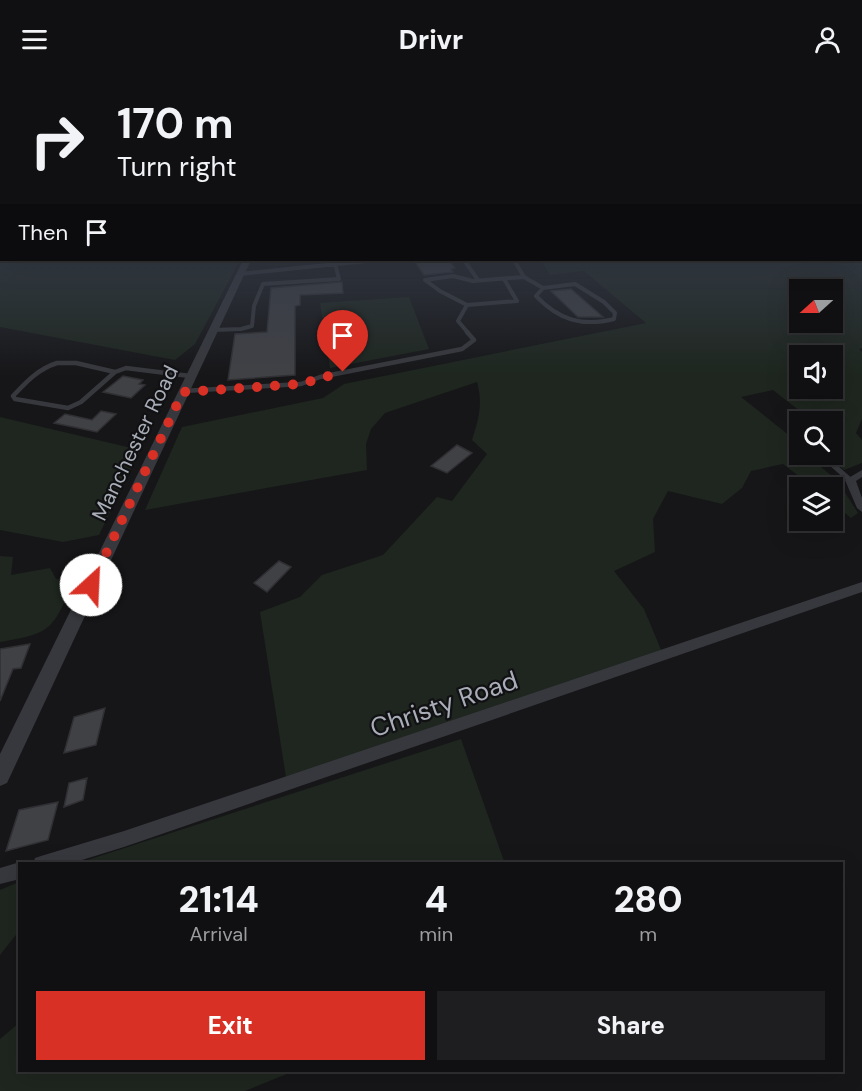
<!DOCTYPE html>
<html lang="en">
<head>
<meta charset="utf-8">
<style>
	:root { --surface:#101012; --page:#1e1e20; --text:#f1f3f6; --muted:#9c9d9f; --line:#303032; --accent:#d93025 }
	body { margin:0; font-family:"DM Sans",sans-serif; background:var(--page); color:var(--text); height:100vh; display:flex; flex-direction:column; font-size:22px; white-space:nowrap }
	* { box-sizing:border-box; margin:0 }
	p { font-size:20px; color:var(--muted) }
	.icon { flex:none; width:33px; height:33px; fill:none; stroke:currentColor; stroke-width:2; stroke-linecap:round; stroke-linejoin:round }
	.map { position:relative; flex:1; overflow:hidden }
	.drawer { position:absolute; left:18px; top:784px; width:825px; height:210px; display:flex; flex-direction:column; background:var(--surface); border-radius:0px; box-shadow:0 6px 24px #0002,0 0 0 2px var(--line) }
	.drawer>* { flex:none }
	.hud { position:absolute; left:0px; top:0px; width:862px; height:183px; box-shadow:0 6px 24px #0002,0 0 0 2px var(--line); background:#101012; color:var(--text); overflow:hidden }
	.needle { width:39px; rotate:249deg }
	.buttons { position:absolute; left:789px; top:201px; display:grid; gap:12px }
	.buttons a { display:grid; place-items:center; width:54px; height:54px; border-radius:0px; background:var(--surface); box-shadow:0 6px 24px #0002,0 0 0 2px var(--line); font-size:30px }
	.pin { position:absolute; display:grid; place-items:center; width:51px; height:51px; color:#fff; margin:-62px -26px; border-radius:50% 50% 50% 0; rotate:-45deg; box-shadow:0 0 6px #0007 }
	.pin .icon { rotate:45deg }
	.me { position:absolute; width:66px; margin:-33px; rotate:25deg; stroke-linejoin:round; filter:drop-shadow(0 0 4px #0008) }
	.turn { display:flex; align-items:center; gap:21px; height:126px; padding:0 18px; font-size:27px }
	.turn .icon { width:78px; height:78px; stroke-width:2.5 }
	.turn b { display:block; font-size:42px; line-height:51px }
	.then { display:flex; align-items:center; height:57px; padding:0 18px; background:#0003; gap:12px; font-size:22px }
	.eta { display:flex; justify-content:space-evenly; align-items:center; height:102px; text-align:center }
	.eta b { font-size:36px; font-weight:800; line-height:42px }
	.primary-button { display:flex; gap:12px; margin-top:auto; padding:12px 18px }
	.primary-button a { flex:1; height:69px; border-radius:0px; background:var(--accent); color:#fff; font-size:24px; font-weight:800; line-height:69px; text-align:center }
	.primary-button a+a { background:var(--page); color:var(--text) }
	header { display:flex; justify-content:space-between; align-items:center; height:78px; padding:0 18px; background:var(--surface); font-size:27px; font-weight:800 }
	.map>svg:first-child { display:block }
</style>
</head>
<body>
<header><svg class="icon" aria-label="menu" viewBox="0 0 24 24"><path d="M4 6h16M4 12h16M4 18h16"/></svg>Drivr<svg class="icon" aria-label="person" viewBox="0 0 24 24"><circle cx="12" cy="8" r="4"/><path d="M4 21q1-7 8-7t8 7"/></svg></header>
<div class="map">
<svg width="862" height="1013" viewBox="0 0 862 1013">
	<rect width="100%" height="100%" fill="#161618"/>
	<!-- green -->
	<path fill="#1e261f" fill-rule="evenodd" d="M0 156 2 182H240L195 266 175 282 0 249Z
		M861 156 862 270 859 271 862 274V341L856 355 862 362V385L844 392 825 377 832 376V344L806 343 805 337 773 312 741 319 795 362 799 368 800 376 806 377 837 402 858 435 851 440 833 425 832 410 813 409 783 386 751 393 742 410 722 426 668 413 653 441 655 474 614 493 644 531 662 574 286 699 260 534 300 519 322 497 383 477 437 419 452 423 487 376 472 362C479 341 483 325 477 304L385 335 371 351 366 366 367 392 145 432 182 349 323 320 344 306 646 245 584 193 550 197 541 182H861ZM800 212H832V244H800ZM800 278H832V310H800Z
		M409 219 429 271 330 290 320 225Z
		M0 339 140 372 99 457 63 464 0 452Z
		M0 478 13 479 11 497 50 490 56 501 74 503C52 551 54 555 0 564Z
		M461 661 505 786H75Z
		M19 804V853L0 877V812Z
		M19 945 20 993H294L245 1013H0V961Z"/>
	<!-- building -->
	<path fill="#404145" stroke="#303034" stroke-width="1.5" d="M442 182H448L455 190 451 191 453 194 424 197 416 185Z
		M342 204 343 215 300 217V227L295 228V297L228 302 235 256 267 254 271 210Z
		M571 211 603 239H578L551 213Z
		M123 298 143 302 139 306 145 307 131 320 103 314Z
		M101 333 116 336 97 354 54 345 65 336 92 342Z
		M457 367 472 375 447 395 431 388Z
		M279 483 291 489 267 514 254 505Z
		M30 566 21 590 13 591 0 623V571Z
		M105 630 96 667 64 675 74 639Z
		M87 700 83 722 64 729 69 705Z
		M58 724 48 762 6 773 19 732Z"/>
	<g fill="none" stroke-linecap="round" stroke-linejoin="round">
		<!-- service-far2 -->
		<path stroke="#37383d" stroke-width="4" d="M464 182 478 202
			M239 196 376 182
			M524 199 543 210
			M575 206 604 224 615 235 614 241C582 249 559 242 536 218L543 210Z
			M467 227 517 223 504 201
			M213 252 241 251 252 248 254 228 263 206 339 201 335 186
			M469 256 458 243 467 227 440 213 425 202 453 198 473 203 524 199 514 182"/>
		<!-- service-far1 -->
		<path stroke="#37383d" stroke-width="4.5" d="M57 285H76L115 294 81 324 68 330 15 321 13 318C26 304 38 291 57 285Z
			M115 294 126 290 190 298
			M183 313 301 306 320 299 462 271 474 262 467 254
			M796 340 800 348
			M820 376 827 382"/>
		<!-- service -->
		<path stroke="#37383d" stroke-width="5" d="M825 380 850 402"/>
		<!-- minor -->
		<path fill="#37383d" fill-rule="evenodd" d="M862 392V399L856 403 862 420V434L857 430 845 402Z
			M862 504V514L124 769 69 786H33L35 780 41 778 124 753Z
			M20 784 26 786H20V801L0 806V790Z"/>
		<!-- tertiary -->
		<path fill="#37383d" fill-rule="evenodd" d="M243 182H251L7 705 0 708V676Z"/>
	</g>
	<!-- sky -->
	<linearGradient id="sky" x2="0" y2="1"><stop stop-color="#0c0c0d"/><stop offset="0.52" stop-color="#363c48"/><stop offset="1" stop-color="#363c48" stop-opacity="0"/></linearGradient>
	<rect width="862" height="298" fill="url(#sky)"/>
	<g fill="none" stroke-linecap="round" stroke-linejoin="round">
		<!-- route -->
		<path stroke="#d93025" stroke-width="10" stroke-dasharray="0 18" d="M91 507 183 314 301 306 343 294"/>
	</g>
	<g text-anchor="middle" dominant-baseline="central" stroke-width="4.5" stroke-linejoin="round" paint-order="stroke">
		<!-- street labels -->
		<g font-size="21" fill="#a8adb8" stroke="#111113">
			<text transform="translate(135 365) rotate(-64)">Manchester Road</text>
		</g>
		<!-- near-street labels -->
		<g font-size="26" fill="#a8adb8" stroke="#111113">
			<text transform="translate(444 626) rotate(-19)">Christy Road</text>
		</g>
	</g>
</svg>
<div class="buttons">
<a><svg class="needle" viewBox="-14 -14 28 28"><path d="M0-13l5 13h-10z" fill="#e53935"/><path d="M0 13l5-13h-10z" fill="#9c9d9f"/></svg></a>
<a><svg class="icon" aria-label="sound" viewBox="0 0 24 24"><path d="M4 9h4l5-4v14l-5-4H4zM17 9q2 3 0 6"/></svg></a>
<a><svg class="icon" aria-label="search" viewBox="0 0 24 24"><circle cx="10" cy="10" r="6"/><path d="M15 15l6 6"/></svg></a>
<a><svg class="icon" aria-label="layers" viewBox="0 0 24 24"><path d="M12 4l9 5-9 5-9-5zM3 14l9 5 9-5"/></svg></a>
</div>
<div class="pin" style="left:343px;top:294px;background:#d93025"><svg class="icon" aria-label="arrive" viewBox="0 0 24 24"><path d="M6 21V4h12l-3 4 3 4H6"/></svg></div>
<svg class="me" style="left:91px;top:507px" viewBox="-20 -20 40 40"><circle r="19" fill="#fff"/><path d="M0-13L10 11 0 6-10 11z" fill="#d93025"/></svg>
<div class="hud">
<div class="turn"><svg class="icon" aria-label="right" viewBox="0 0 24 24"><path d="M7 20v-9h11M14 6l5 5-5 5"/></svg><div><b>170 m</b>Turn right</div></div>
<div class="then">Then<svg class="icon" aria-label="arrive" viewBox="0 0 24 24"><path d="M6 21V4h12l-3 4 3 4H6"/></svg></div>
</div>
<section class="drawer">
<div class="eta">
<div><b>21:14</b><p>Arrival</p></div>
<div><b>4</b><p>min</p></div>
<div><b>280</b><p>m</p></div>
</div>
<div class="primary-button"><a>Exit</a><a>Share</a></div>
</section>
</div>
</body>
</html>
